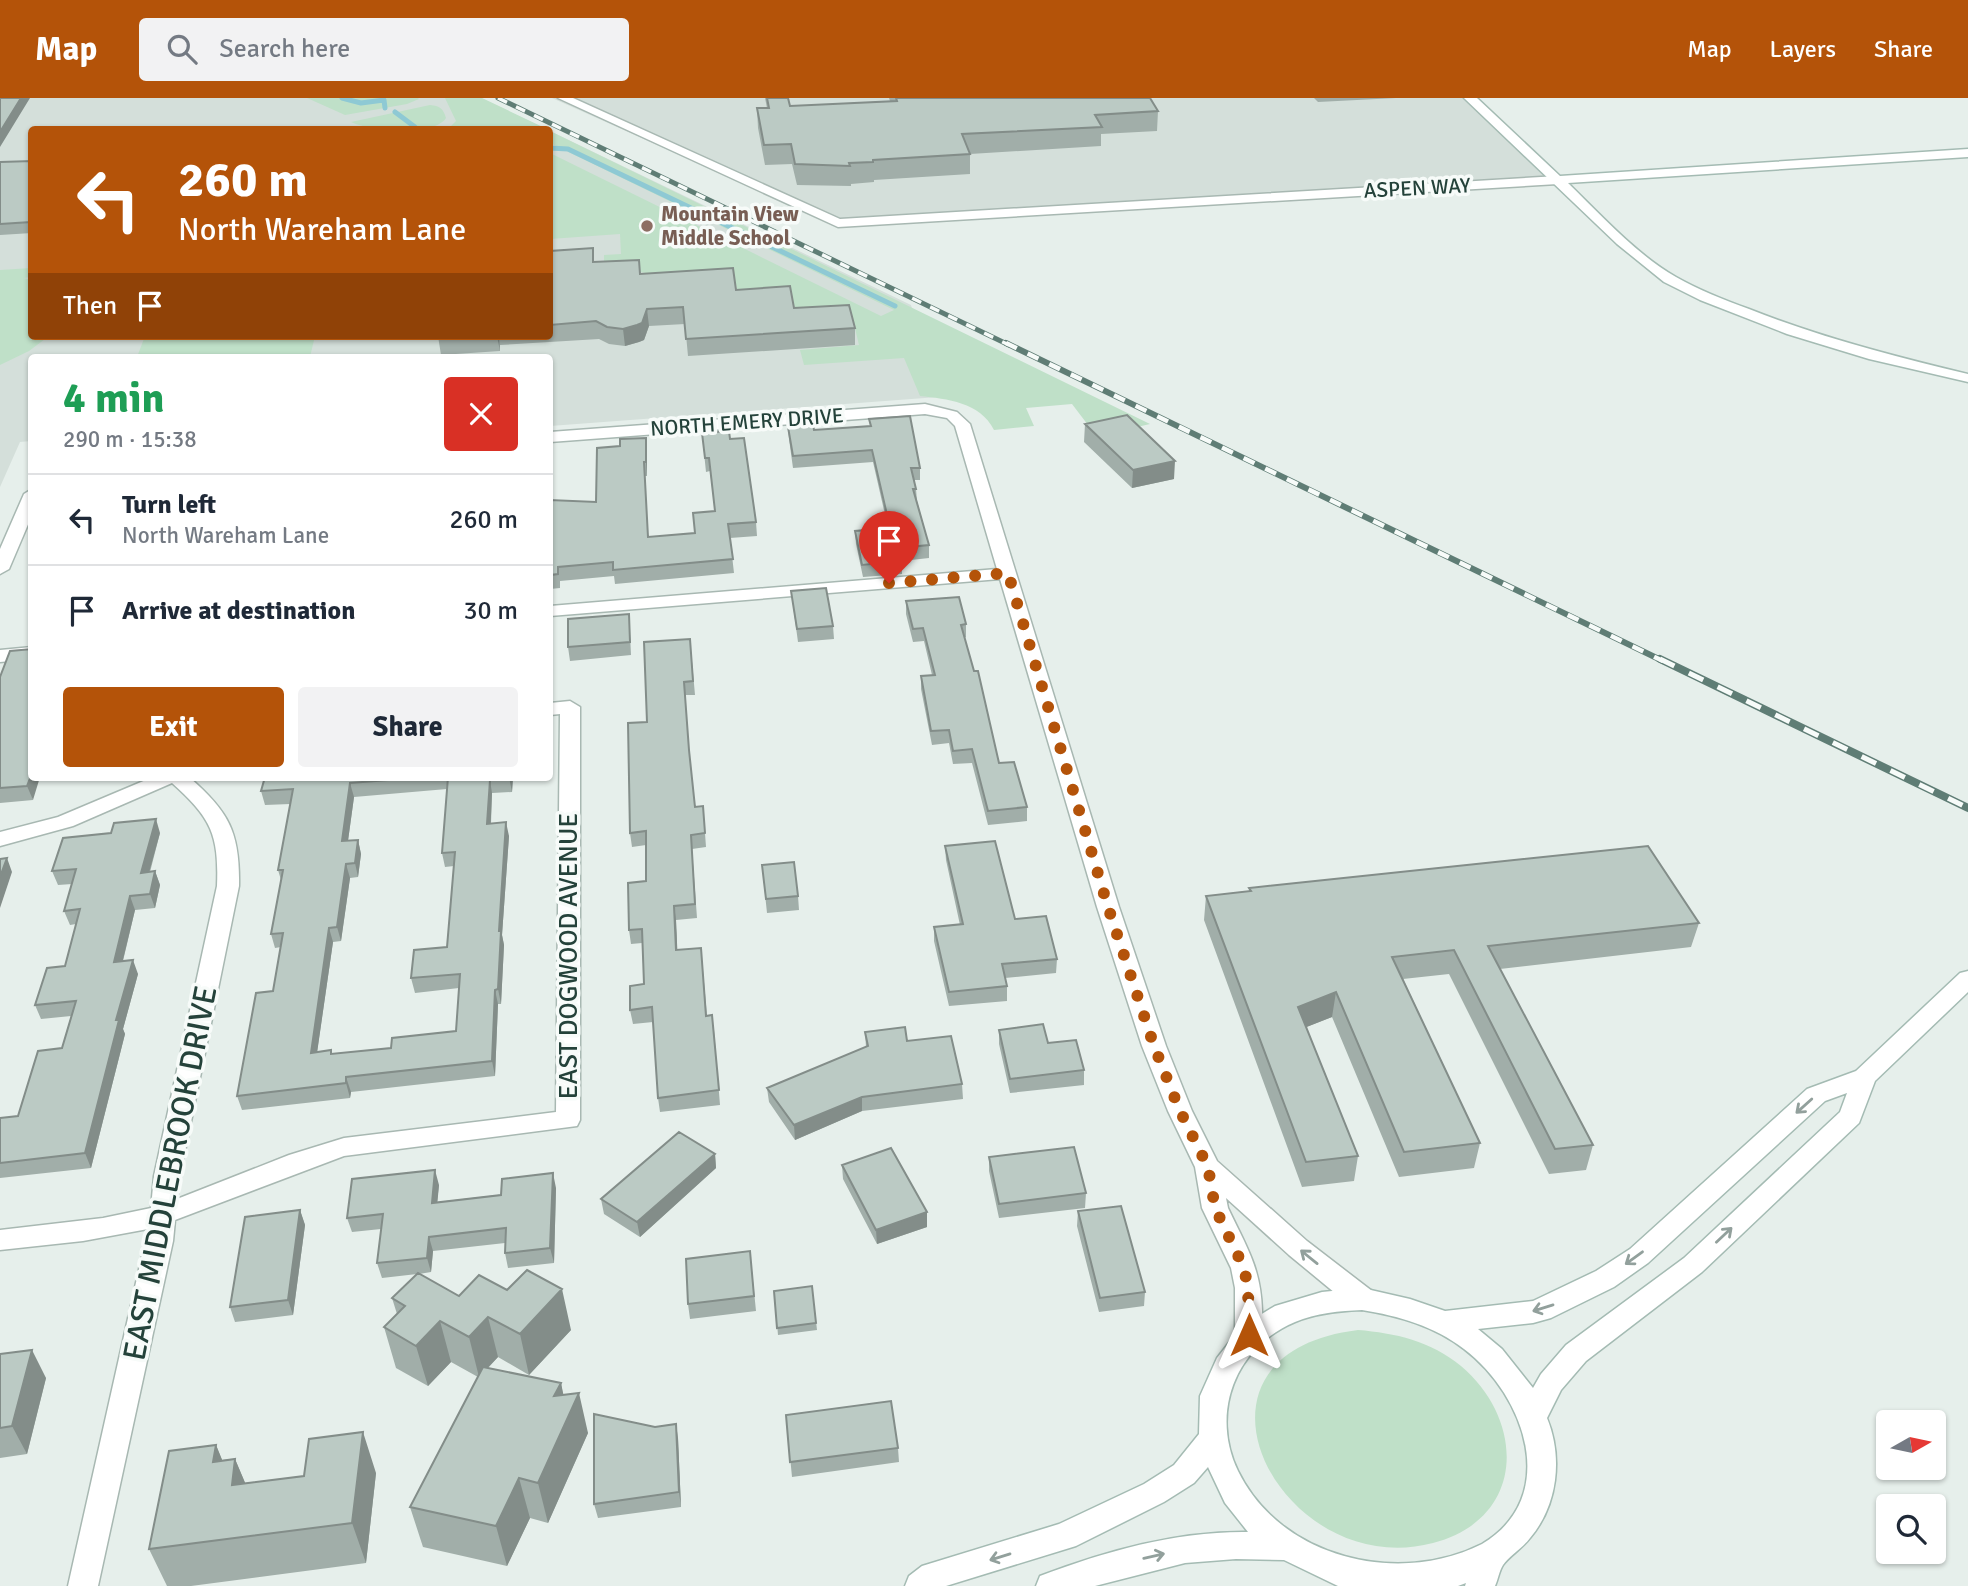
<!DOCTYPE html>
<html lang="en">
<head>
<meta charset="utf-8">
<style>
	:root { --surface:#fff; --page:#f2f2f3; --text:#1f2937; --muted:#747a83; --line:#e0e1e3; --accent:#b45309 }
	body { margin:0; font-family:Signika,sans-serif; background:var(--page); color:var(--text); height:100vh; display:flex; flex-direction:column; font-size:26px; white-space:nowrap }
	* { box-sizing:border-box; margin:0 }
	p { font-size:23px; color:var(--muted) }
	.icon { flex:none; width:38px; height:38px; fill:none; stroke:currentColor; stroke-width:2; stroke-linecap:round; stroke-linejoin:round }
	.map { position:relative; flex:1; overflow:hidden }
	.details { position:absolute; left:28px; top:256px; width:525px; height:427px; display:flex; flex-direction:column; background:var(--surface); border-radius:7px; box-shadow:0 2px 5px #0004 }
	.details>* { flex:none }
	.banner { position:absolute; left:28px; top:28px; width:525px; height:214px; border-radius:7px; box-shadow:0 2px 5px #0004; background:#b45309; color:#fff; overflow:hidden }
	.needle { width:46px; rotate:81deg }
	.fabs { position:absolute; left:1876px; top:1312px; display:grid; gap:14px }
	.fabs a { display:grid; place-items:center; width:70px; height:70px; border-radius:7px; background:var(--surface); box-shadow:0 2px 5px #0004; font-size:35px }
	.pin { position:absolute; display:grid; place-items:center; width:60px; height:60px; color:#fff; margin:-72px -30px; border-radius:50% 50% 50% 0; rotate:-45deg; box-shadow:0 0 7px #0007 }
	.pin .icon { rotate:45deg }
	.me { position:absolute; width:77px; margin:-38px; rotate:0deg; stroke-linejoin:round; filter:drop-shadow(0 0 5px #0008) }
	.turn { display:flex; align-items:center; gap:24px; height:147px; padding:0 35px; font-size:32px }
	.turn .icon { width:91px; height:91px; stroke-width:2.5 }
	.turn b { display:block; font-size:49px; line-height:60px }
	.then { display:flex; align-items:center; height:66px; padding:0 35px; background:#0003; gap:14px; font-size:26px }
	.round { display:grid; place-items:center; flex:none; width:74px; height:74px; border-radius:7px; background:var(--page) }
	.summary { display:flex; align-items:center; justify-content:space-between; height:119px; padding:0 35px }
	h1 { font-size:42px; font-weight:800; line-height:52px; color:#1e9e55 }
	.action { display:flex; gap:14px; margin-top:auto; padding:14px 35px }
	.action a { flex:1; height:80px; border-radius:7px; background:var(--accent); color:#fff; font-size:28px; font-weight:800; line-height:80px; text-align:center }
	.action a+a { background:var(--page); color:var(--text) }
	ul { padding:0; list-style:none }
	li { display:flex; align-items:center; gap:21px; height:91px; padding:0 35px; border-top:2px solid var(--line) }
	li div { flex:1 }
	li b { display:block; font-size:26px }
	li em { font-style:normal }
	header { display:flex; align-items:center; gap:42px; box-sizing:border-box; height:98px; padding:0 35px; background:var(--accent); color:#fff }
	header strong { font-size:33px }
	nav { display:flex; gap:38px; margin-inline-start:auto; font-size:24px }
	.search { width:490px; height:63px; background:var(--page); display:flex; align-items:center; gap:18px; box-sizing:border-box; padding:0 24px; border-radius:7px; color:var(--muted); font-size:26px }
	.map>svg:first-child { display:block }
</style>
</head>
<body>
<header>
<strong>Map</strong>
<div class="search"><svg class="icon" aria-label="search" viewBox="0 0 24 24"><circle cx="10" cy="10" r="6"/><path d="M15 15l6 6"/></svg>Search here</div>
<nav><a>Map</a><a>Layers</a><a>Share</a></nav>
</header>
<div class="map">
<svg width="1968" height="1488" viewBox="0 0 1968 1488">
	<rect width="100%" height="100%" fill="#e6efeb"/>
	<!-- built -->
	<path fill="#d4dfda" d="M0 0H481L546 31 32 32V238H550V33L911 207 938 299 550 328V259H32L31 343 20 344 0 389Z
		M552 0H1474L1558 82 878 124 826 122Z"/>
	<!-- green -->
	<path fill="#bfe0c8" d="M307 0H418L419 1 407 6 345 17Z
		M445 0H482L547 31H442L449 30 456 23Z
		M430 7C440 8 443 10 446 20 434 39 369 33 351 24Z
		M550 33 1150 326 1137 329 1088 327 1072 306 1026 310 1034 328 994 332C980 304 947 301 920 298L904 260 804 267 800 252 859 247 853 222 798 225 793 203 740 207 736 186 678 190 649 176 604 165V157L621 156 620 136 550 141V55L881 218 894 212 550 45Z
		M31 170V179L24 180 31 182 32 238H49L29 253 0 267V172Z
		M145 238H315L310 259H137Z
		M1358 1232C1395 1235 1431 1243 1461 1268 1526 1323 1526 1421 1433 1445 1281 1485 1161 1256 1358 1232Z"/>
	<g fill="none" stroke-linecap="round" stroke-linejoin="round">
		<!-- stream -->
		<path stroke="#8ec9d4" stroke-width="5" d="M342 0 361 5 384 2 385 10
			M395 14 415 29
			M550 50 568 51 895 208"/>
		<defs>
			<path id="street" d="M558 0H573L840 121 1558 78 1564 82 1558 86 838 129Z
				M925 306 957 314 970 326 1119 809 1166 948 1192 1013 1217 1063 1307 1143 1372 1193 1375 1201 1372 1209 1362 1212 1352 1209 1289 1157 1226 1100 1228 1110C1246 1148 1261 1170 1262 1213 1262 1224 1264 1235 1259 1245L1249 1248 1239 1245 1235 1237V1190L1231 1170 1202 1110 1195 1069 1168 1013 1142 948 1097 809 1000 481 550 518V508L997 471 955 328 947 320 925 316 550 344V334Z
				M32 391V417L9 471 0 476V451L24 396Z
				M32 549V561L0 564V552Z
				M570 603 580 609V1022L577 1028 344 1058 175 1122 173 1143 98 1488H68L148 1131 83 1143 0 1152V1132L103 1120 151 1110 154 1078 217 788C219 736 211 720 172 685L73 728 0 748V734L58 719 153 679H189C229 714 240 734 239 788L180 1078 177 1101 289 1057 344 1040 556 1014 560 616 550 617V605Z"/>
			<path id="secondary" d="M1464 0H1477L1560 78 1968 51V59L1568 85C1600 116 1637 157 1676 179 1699 192 1724 202 1749 211 1820 239 1893 258 1968 276V284L1869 261 1787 236 1700 202 1664 184 1617 146Z
				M1968 873V894L1875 983 1859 1025 1702 1174 1586 1263 1561 1292 1547 1320C1563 1359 1558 1407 1530 1440 1523 1450 1509 1458 1503 1467 1499 1473 1498 1482 1495 1488H1465L1466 1485 1458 1488H1338L1284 1462 1236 1461 1185 1465 1095 1488H1036L1040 1478C1106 1453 1177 1433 1248 1434L1225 1405 1208 1369 1194 1385 1164 1404 1076 1448 946 1488H905L909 1478 922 1468 1059 1426 1144 1386 1174 1367 1199 1336 1200 1298 1217 1260 1242 1228 1275 1208 1322 1194 1362 1190 1410 1201 1445 1213 1533 1203 1596 1173 1630 1151 1807 991 1856 973 1960 875ZM1847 995 1840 1014 1684 1160 1566 1247 1541 1276 1533 1290 1502 1251 1478 1231 1533 1225 1551 1220 1614 1189 1648 1165 1825 1003ZM1362 1212C1399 1218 1434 1228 1464 1251 1525 1297 1561 1399 1482 1446 1399 1488 1281 1461 1238 1373 1210 1315 1235 1249 1295 1224 1316 1215 1340 1213 1362 1212Z"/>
		</defs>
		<!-- street casing -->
		<use href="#street" stroke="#a8b8b2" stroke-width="3"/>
		<!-- secondary casing -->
		<use href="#secondary" stroke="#a4bbb3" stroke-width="3"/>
		<!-- street -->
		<use href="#street" fill="#fff" fill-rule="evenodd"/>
		<!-- secondary -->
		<use href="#secondary" fill="#fff" fill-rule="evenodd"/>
		<defs>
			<path id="rail-far2" d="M498 0 1009 247"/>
			<path id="rail-far1" d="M1006 245 1663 563"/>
			<path id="rail" d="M1660 561 1968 710"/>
		</defs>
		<!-- rail-far2 casing -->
		<use href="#rail-far2" stroke="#5f7d75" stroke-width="5"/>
		<!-- rail-far1 casing -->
		<use href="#rail-far1" stroke="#5f7d75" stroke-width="6"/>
		<!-- rail casing -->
		<use href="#rail" stroke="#5f7d75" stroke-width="8"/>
		<!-- rail-far2 -->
		<use href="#rail-far2" stroke="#f7fbf9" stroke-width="3.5" stroke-dasharray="10" stroke-linecap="butt"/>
		<!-- rail-far1 -->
		<use href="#rail-far1" stroke="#f7fbf9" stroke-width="4.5" stroke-dasharray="12" stroke-linecap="butt"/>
		<!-- rail -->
		<use href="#rail" stroke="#f7fbf9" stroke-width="5" stroke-dasharray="16" stroke-linecap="butt"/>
	</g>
	<!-- wall -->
	<path fill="#a1aea9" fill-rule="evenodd" d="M765 0H788L790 8 890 3 889 0H1150L1158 13 1157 33 1101 36V48L970 56V76L874 82V84L851 86V88L797 87 792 66 765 67 758 30 757 10H767Z
		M1314 0H1396L1318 4Z
		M32 63V135L0 137V64Z
		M550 153 595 164 639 162 640 176 736 192 855 230V247L688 258 685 226 649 228 644 242 639 244 625 248 609 246 599 241 500 247V253L441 257 438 238H550Z
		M869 321 920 370V382H914L916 391 917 403 929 447V460L902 463V476L863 479 856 446 855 433 877 432 876 422 886 421 873 364 793 370 789 341 788 329 814 332 870 328Z
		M1085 326 1174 381 1132 390 1084 344Z
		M702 335 730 341 756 424 757 438 730 440 734 475 615 486 614 478 560 483V490L550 491V354L553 367 551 402 596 404 647 353V378H645L648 439 695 435 715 413 710 373 706 374Z
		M791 493 833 528 834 541 798 544Z
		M906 503 966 526V539L964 540 999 665 1027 709V723L988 727 972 665 953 666 949 645 932 647 921 591V578L932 577 924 543 913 544 906 516Z
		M629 516 631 557 570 563 568 549Z
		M690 541 695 597H685L690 666 695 709 703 708 706 749 692 751 697 820 676 822 677 852 701 850 707 918 714 932 720 1007 660 1014 658 1000 653 924 633 926 630 912 644 886 642 845 631 846 629 832 646 783V747L632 749 630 735Z
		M0 579 33 702 0 705Z
		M265 679H513L512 694 492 695 491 726 509 738 502 837 504 847 501 906H498L495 978 351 994 350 1000 242 1012 237 998 273 893 281 849 275 850 271 836 281 782 278 772 290 706 265 707 261 693ZM447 691 442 755 445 769 454 768 447 849 411 880 415 895 459 890 456 933 391 950 332 956 331 952 317 954 333 844 341 843 350 780 358 779 361 756 358 742 348 743 354 699Z
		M160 735 150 774 155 773 160 787 155 810 135 812 123 863 138 876 123 931 125 936 91 1070 0 1080V1020L18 1018 62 950 71 918 41 921 35 907 65 868 76 826 70 827 64 813 72 786 58 787 52 773Z
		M945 748 1015 821 1057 861 1056 875 1005 880 1007 888V903L949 908 934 843V829L960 827 946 762Z
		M762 767 798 798 799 812 767 815Z
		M1249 790 1699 825 1691 849 1500 871 1593 1047 1586 1072 1549 1076 1449 876 1403 881 1480 1045 1474 1070 1399 1079 1332 919 1306 929 1358 1058 1354 1083 1302 1089 1204 822 1206 798 1249 793Z
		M999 932 1048 945 1084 972V987L1010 995 999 946Z
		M865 934 907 943 962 986 963 1001 862 1013 795 1042 769 1004 767 990 866 949Z
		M715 1056 716 1070 640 1139 604 1116 601 1101Z
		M989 1059 1086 1095 1085 1110 999 1120 989 1073Z
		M842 1067 927 1129 877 1146 843 1081Z
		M439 1087 437 1104 556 1090 554 1165 508 1170 505 1155V1145L433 1153 431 1174 419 1176 459 1198 571 1232 529 1277 498 1259 488 1270 561 1285 563 1297 588 1335 548 1425 530 1420 507 1468 423 1449 410 1409 478 1279 451 1264 428 1288 396 1270 384 1229 397 1216 392 1200 417 1176 382 1180 377 1165 381 1131 352 1134 347 1120Z
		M300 1112 305 1127 293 1217 235 1224 230 1209Z
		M1078 1113 1145 1194 1144 1208 1099 1214 1077 1128Z
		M750 1153 756 1213 690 1221 688 1206Z
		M812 1188 817 1232 778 1237 774 1193Z
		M0 1256 46 1280 27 1356 0 1360Z
		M786 1317 898 1350 899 1364 792 1379Z
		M678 1340 681 1409 598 1420 594 1406Z
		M216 1347 222 1362 235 1361 245 1385 376 1375 366 1465 191 1488H167L149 1451Z"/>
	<!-- shaded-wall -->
	<path fill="#838d89" d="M21 0H30L0 49V34Z
		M647 211 649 228 644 242 639 244 625 248 623 231Z
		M497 238H499L500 253Z
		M646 340 647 353V378L646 364Z
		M551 354 553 367 551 415 550 407V382Z
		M1175 363 1174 381 1132 390 1133 372Z
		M32 675V679H40L33 702 27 688Z
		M509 679H513L512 694Z
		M490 682 492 695 490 740 487 726Z
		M350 685 354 699 346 757 342 743Z
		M156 721 160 735 145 789 141 775Z
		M506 724 509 738 502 837 504 847 501 906 498 891 499 833Z
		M358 742 361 756 358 779 355 765Z
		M7 760 12 774 0 810V779Z
		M346 766 350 780 341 843 337 829Z
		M155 773 160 787 155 810 150 796Z
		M130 798 135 812 119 878 114 864Z
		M674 808 676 822 678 867 676 852Z
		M329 830 333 844 315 969 311 955Z
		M133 862 138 876 123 931 125 936 91 1070 85 1055 116 922Z
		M495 892 498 906 495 978 492 963Z
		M1336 894 1332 919 1294 934 1298 909Z
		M346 979 351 994 350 1000 346 985Z
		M862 999V1013L795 1042 794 1027Z
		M715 1056 716 1070 640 1139 637 1124Z
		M435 1072 439 1087 436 1119 432 1105Z
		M553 1075 556 1090 554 1165 550 1150Z
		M300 1112 305 1127 293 1217 288 1202Z
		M927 1114V1129L877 1146 876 1132Z
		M429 1139 433 1153 431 1174 427 1160Z
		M562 1191 571 1232 529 1277 520 1236Z
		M488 1219 498 1259 479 1279 469 1239Z
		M440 1223 451 1264 428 1288 416 1248Z
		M32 1252 46 1280 27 1356 12 1328Z
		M561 1285 568 1319 579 1295 588 1335 548 1425 538 1385 554 1298Z
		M676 1326 678 1340 681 1409 679 1394Z
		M363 1334 376 1375 366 1465 352 1425Z
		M216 1347 232 1386 235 1361 252 1401 248 1427 213 1364Z
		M519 1380 530 1420 507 1468 496 1428Z"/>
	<!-- building -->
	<path fill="#bbcac4" stroke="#838d89" stroke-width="2" d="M0 0H21L0 34Z
		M767 0H788L790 8 897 3 896 0H1150L1158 13 1095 17 1102 29 962 36 970 56 873 62V64L849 65 850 68 795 66 791 46 764 47 757 10H769Z
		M32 63V122L31 124 0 126V64Z
		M593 150V164L639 162 640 176 733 170 736 192 790 188 794 210 849 207 855 230 686 241 683 209 647 211 642 225 637 227 623 231 607 229 596 223 550 227V153Z
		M438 238H468L438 240Z
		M1127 317 1175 363 1133 372 1085 326Z
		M910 318 920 370H911L916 391H913L929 447 898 450 902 463 862 467 855 433 879 431 876 422 888 421 872 352 793 358 788 329 813 327 814 332 871 328 869 321Z
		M729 333 730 341 744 340 756 424 728 426 733 461 613 472V464L558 469V476L550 477V402L596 404 597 350 620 348V341L646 340V364H644L648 439 695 435 693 415 715 413 709 360H705L702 335Z
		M550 354H551L550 382Z
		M826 490 833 528 797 531 791 493Z
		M959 499 966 526 961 527 974 573H978L999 665 1014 664 1027 709 988 713 972 651 953 653 949 632 931 633 921 578 935 577 923 530 913 531 906 503Z
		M629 516 630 544 568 549V521Z
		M690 541 693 583 684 584 689 652 695 709 703 708 705 735 691 737 695 806 674 808 676 852 701 850 706 918 712 917 719 992 658 1000 652 909 630 912V888L644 886 642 831 629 832 628 785 646 783V733L630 735 628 625 647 624 644 544Z
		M32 551V675L27 688 0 690V579L10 553Z
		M265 679H427L350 685 342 743 358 742 355 765 346 766 337 829 329 830 311 955 331 952V956L391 950 392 940 456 933 460 876 411 880 414 852 447 849 455 754 442 755 448 679H509L490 682 487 726 506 724 499 833H501L498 891 495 892 492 963 346 979V985L237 998 256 895 273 893 283 835 271 836 283 772H278L293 691 261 693Z
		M156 721 141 775 155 773 150 796 130 798 114 864 133 862 116 922H119L85 1055 0 1065V1020L18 1018 38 953 62 950 76 903 35 907 47 870 65 868 80 811 64 813 76 771 52 773 63 740 111 735 114 725Z
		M995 743 1015 821 1046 818 1057 861 1002 866 1007 888 949 894 934 829 963 826 945 748Z
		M1648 748 1699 825 1488 848 1593 1047 1555 1051 1454 852 1392 859 1480 1045 1404 1054 1336 894 1298 909 1358 1058 1306 1064 1206 798 1251 793 1249 790Z
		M7 760 0 779V761Z
		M794 764 798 798 766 801 762 767Z
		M1043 926 1048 945 1076 942 1084 972 1010 981 999 932Z
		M905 929 907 943 951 938 962 986 862 999 794 1027 767 990 868 948 865 934Z
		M679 1034 715 1056 637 1124 601 1101Z
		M1074 1049 1086 1095 999 1106 989 1059Z
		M891 1050 927 1114 876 1132 842 1067Z
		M435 1072 432 1105 501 1097 502 1081 553 1075 550 1150 505 1155 506 1130 429 1139 427 1160 377 1165 383 1116 347 1120 352 1081Z
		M1121 1108 1145 1194 1100 1200 1078 1113Z
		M300 1112 288 1202 230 1209 245 1119Z
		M750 1153 754 1198 688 1206 686 1161Z
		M527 1172 562 1191 520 1236 488 1219 469 1239 440 1223 416 1248 384 1229 405 1208 392 1200 418 1175 459 1198 479 1177 507 1192Z
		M812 1188 816 1225 777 1230 774 1193Z
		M32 1252 12 1328 0 1330V1256Z
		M483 1269 561 1285 554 1298 579 1295 538 1385 519 1380 496 1428 410 1409Z
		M891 1303 898 1350 790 1364 786 1317Z
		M594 1316 655 1329 676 1326 679 1394 594 1406Z
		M363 1334 352 1425 149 1451 169 1353 216 1347 213 1364 235 1361 232 1387 304 1378 309 1341Z"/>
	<!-- one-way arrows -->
	<defs><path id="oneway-shaft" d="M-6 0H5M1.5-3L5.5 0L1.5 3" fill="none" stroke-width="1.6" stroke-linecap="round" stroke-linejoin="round" transform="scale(1.75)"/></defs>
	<g stroke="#92a09c">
		<use href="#oneway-shaft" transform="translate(1804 1008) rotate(138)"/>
		<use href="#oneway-shaft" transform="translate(1724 1137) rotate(-43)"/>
		<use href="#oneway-shaft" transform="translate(1309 1159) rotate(-141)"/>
		<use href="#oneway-shaft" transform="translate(1634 1160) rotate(144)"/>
		<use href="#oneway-shaft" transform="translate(1543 1210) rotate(163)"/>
		<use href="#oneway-shaft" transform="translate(1154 1458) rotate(-13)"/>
		<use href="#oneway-shaft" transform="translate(1000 1459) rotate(163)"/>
	</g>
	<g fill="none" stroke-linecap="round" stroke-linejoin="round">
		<!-- route -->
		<path stroke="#b45309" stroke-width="12" stroke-dasharray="0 21.6" d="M889 485 1008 475 1108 809 1154 948 1180 1013 1208 1069 1215 1110 1244 1170 1248 1190 1249 1237"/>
	</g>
	<!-- markers -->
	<circle fill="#8d6e63" stroke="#f7fbf9" stroke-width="2.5" cx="647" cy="128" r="7"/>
	<g text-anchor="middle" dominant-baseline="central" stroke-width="7" stroke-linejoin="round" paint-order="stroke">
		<!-- far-street labels -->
		<g font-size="21" fill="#24423a" stroke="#f7fbf9">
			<text transform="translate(1417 90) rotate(-3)">ASPEN WAY</text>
			<text transform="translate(747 324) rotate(-4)">NORTH EMERY DRIVE</text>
		</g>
		<!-- far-education labels -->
		<g font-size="21" font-weight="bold" fill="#785e54" stroke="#f7fbf9" text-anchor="start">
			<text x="661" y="116">Mountain View<tspan x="661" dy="24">Middle School</tspan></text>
		</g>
		<!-- street labels -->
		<g font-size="26" fill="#24423a" stroke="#f7fbf9">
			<text transform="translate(569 858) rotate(-90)">EAST DOGWOOD AVENUE</text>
		</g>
		<!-- near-street labels -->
		<g font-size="32" fill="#24423a" stroke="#f7fbf9">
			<text transform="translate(170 1075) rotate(-79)">EAST MIDDLEBROOK DRIVE</text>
		</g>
	</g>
</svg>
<div class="fabs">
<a><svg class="needle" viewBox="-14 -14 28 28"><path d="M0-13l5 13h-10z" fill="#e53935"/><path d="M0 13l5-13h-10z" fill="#747a83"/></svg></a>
<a><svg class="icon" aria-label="search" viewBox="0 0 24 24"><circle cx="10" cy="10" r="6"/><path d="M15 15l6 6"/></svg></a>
</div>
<div class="pin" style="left:889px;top:485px;background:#d93025"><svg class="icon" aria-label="arrive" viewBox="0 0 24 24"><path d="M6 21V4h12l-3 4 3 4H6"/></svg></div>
<svg class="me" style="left:1249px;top:1237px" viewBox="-20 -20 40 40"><path d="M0-17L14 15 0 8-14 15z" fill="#b45309" stroke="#fff" stroke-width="4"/></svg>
<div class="banner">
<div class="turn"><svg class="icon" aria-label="left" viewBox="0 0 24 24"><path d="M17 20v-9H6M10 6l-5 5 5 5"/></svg><div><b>260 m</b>North Wareham Lane</div></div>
<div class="then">Then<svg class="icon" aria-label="arrive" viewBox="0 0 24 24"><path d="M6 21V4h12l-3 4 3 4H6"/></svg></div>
</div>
<section class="details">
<div class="summary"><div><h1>4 min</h1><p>290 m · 15:38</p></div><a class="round" style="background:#d93025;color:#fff"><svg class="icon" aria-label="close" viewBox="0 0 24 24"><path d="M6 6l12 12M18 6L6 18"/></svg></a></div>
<ul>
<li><svg class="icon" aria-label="left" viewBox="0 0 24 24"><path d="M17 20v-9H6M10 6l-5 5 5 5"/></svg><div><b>Turn left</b><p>North Wareham Lane</p></div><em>260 m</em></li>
<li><svg class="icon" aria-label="arrive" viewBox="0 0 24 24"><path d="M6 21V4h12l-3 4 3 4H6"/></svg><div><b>Arrive at destination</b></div><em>30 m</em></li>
</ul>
<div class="action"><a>Exit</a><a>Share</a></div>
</section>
</div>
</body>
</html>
